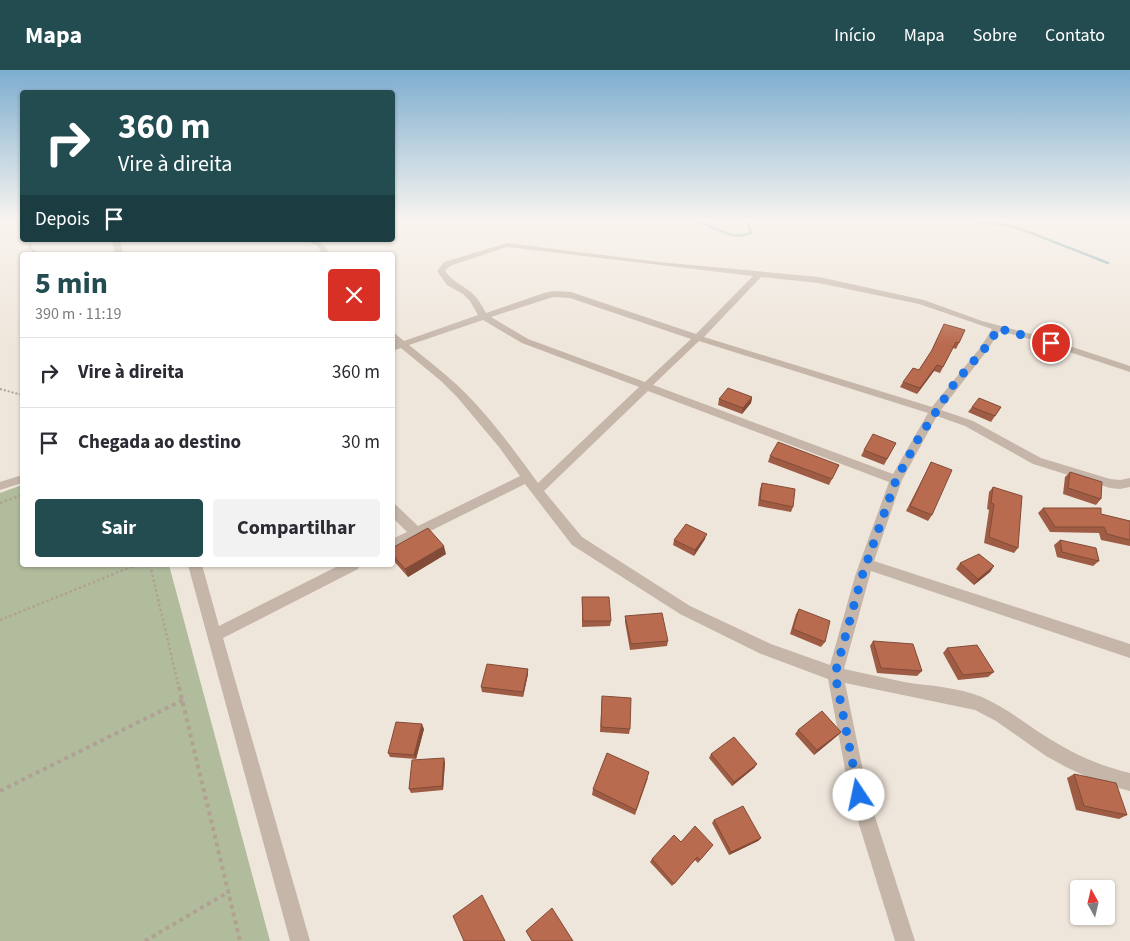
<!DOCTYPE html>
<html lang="pt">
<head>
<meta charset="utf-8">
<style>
	:root { --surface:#fff; --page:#f2f2f3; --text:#2b2b33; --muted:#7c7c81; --line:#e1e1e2; --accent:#224c50 }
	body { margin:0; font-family:"Source Sans 3",sans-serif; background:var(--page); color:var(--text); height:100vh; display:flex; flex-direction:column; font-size:19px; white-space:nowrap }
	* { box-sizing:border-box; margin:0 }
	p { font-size:16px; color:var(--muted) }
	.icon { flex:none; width:28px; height:28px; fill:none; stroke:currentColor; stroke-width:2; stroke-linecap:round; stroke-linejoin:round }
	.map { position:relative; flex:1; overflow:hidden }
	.side { position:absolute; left:20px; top:182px; width:375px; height:315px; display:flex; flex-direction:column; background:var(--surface); border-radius:5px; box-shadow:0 1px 4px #0004 }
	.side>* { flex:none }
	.guide { position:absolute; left:20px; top:20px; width:375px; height:152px; border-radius:5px; box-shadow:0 1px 4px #0004; background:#224c50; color:#fff; overflow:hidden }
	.needle { width:32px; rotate:352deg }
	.tools { position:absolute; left:1070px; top:810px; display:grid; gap:10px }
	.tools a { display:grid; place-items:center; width:45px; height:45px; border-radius:5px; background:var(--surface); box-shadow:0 1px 4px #0004; font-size:25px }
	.pin { position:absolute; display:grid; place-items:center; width:42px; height:42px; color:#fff; margin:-21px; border:2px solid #fff; border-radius:50%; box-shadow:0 1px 5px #0007 }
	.me { position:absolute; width:55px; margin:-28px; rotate:349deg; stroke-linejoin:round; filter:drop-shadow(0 0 4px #0008) }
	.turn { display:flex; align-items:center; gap:18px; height:105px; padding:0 15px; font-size:22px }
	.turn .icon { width:65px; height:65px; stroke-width:2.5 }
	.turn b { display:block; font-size:35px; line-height:42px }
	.then { display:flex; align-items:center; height:48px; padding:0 15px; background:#0003; gap:10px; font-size:19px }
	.round { display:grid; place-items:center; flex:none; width:52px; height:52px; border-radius:5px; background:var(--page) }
	.head { display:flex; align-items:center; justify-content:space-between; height:85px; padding:0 15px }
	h1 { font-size:30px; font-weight:700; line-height:38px; color:var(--accent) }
	.button { display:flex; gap:10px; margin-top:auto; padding:10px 15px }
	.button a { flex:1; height:58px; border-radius:5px; background:var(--accent); color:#fff; font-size:20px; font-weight:700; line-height:58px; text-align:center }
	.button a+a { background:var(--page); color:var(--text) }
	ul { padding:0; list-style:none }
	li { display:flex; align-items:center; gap:15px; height:70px; padding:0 15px; border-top:1px solid var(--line) }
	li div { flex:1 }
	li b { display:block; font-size:19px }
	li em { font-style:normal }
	header { display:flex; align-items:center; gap:30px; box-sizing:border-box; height:70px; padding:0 25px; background:var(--accent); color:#fff }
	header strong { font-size:24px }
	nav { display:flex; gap:28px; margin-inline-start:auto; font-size:18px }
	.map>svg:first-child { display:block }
</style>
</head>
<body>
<header>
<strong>Mapa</strong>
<nav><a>Início</a><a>Mapa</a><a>Sobre</a><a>Contato</a></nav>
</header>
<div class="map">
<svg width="1130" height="871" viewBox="0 0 1130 871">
	<rect width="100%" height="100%" fill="#efe6db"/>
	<!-- green -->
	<path fill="#b1bc9d" d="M22 415V495H169L270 871H0V423Z"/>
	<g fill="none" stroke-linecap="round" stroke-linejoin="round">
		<!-- stream -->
		<path stroke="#7da6a9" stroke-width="2.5" d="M699 151C717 158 731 171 751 163L747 151
			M967 151 1007 155 1021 159 1108 193"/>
		<!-- path-far2 -->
		<path stroke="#b1a193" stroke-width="2" stroke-dasharray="2 2" stroke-linecap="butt" d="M31 170 29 177 38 185
			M0 319 22 325"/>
		<!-- path-far1 -->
		<path stroke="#b1a193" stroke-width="2.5" stroke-dasharray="2.5 2.5" stroke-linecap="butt" d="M0 433 22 425
			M150 495 179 618
			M0 550 136 495"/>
		<!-- path -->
		<path stroke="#b1a193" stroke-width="4" stroke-dasharray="4 4" stroke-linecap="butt" d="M179 617 240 871
			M0 721 183 630
			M145 871 230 821"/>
		<!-- minor -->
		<path fill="#c5b6a9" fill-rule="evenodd" d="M112 170H120L123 185H115Z
			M306 170C320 170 324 173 330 185H322L318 176Z
			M507 173 659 192 819 207 924 230 982 251 1039 266 1130 296V302L1033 270 1000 261 986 282 941 340 973 351 1041 388 1110 409 1120 410 1130 408V417L1120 419 1110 418 1033 394 965 356 937 346 902 410 874 491 1130 574V588L871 501 844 599C864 603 884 608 904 612 929 616 958 617 982 627 1011 640 1033 660 1060 675 1082 688 1105 697 1130 703V721L1100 713 1066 697 1046 686 996 651 975 640 845 613 868 725 915 871H895L850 725 828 609 761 584 680 544 572 475 525 414 392 480V469L407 462 392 447V433L396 435 418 456 520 406 499 377 457 327 441 311 401 278 392 281V275L396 273 392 270V261L404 271 478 245 470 231 463 224 447 215 437 201 444 192ZM507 177 753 206 696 264 571 222 553 221 544 223 486 243C481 234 476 225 468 220 458 213 453 211 445 201L450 196ZM761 207 819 213 919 234 992 259 980 278 932 337 704 267ZM553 227 570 228 691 269 645 312 528 269 491 247ZM483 250 522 273 639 317 538 413C511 376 483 337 448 307 436 296 422 286 409 275ZM699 271 928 343 893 404 653 315ZM648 321 889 412 855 506 830 595 771 574 690 536 582 467 544 421Z
			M22 405V413L0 420V412Z
			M188 495H202L219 556 340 495H360L358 499 223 568 310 871H290Z"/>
	</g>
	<!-- wall -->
	<path fill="#9f5c44" d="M944 254 959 273 956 279 953 278 940 303 934 301 917 324 900 317 903 312 919 300 931 282Z
		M752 327 751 333 742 344 718 335 719 329Z
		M972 337H1001L991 352 968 342Z
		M896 373 884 395 861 386 864 380Z
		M770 386 839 395 829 415 768 392Z
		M931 392 932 445 928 451 906 441Z
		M1070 402 1101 429 1096 435 1063 424 1065 407Z
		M762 413 793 437 791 442 758 436 760 419Z
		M993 417 1018 478 1014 483 984 473 989 440 987 439 989 422Z
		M1043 438 1101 444 1130 451V476L1101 470 1099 463 1050 462 1038 443Z
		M705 469 694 486 673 475 674 470Z
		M1060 470 1099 491 1093 496 1057 487 1054 475Z
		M392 484H446L408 507 392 489Z
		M960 493 994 496 990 502 974 515 956 499Z
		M582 527 611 551 610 556 582 557Z
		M799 539 825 572 821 577 790 564 796 544Z
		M625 546 668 571 667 576 630 580 625 552Z
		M873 571 922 601 917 606 877 603 870 576Z
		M947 578 994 602 988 607 958 610 943 583Z
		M528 599V604L523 627 482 622 481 617Z
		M602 626 630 659 629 664 600 662Z
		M424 659 416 689 390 687 388 683Z
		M798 660 841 662 837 666 814 685 795 664Z
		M711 684 757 694 754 698 732 716 709 688Z
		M445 692 443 720 411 723 409 719Z
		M1074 704 1127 745 1119 749 1076 740 1067 708Z
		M648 708 635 745 592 725 593 719Z
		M714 750 761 768 758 771 729 785 712 753Z
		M681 772 713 775 698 793 695 790 672 816 650 792 652 789Z"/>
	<!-- shaded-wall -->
	<path fill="#824b37" d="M937 295 934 301 917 324 920 318Z
		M752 327 751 333 742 344 743 338Z
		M707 464 705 469 694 486 695 480Z
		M444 476 446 484 408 507 405 499Z
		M994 496 990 502 974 515 978 509Z
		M528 599V604L523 627V622Z
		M422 654 424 659 416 689 414 685Z
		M841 662 837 666 814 685 817 680Z
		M444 688 445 692 443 720 442 716Z
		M757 694 754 698 732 716 734 712Z
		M761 768 758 771 729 785 731 782Z"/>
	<!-- building -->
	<path fill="#b96b4f" stroke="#824b37" d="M944 254 965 260 959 273 956 272 943 297 937 295 920 318 903 312 913 298 919 300 932 280Z
		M728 318 752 327 743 338 719 329Z
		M979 328 1001 337 995 346 972 337Z
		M873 364 896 373 887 389 864 380Z
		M778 372 839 395 832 409 770 386Z
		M931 392 952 400 932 445 910 436Z
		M1070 402 1102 412 1101 429 1068 418Z
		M762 413 795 419 793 437 760 430Z
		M993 417 1022 426 1018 478 989 467 994 434 991 433Z
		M1043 438H1101V444L1130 451V470L1107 464 1104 457H1055Z
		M686 454 707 464 695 480 674 470Z
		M428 458 444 476 405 499 392 484V478Z
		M1060 470 1096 478 1099 491 1062 482Z
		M979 484 994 496 978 509 960 493Z
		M582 527H609L611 551H583Z
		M799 539 830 551 825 572 793 559Z
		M662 543 668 571 631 574 625 546Z
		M873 571 913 574 922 601 881 598Z
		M977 575 994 602 963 605 947 578Z
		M487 594 528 599 523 622 481 617Z
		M602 626 631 628 630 659 601 657Z
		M822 641 841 662 817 680 798 660Z
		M396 652 422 654 414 685 388 683Z
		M734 667 757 694 734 712 711 684Z
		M607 683 649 702 636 740 593 719Z
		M444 688 442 716 409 719 412 690Z
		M1074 704 1116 713 1127 745 1084 736Z
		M743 736 761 768 731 782 714 750Z
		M695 756 713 775 700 790 697 787 674 814 652 789 674 765 681 772Z
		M482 825 505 871H464L453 846Z
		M552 838 573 871H532L526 861Z"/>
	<!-- sky -->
	<linearGradient id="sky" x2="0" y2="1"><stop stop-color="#7daecf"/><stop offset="0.55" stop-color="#f8f4ef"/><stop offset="1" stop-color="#f8f4ef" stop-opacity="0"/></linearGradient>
	<rect width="1130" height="273" fill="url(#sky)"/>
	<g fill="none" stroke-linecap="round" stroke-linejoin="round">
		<!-- route -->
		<path stroke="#1a73e8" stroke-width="9" stroke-dasharray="0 16.2" d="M859 725 835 604 862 506 896 410 917 371 954 314 992 270 997 258 1051 273"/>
	</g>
</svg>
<div class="tools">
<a><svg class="needle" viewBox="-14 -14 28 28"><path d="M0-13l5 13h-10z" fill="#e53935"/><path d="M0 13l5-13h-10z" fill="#7c7c81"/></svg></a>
</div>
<div class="pin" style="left:1051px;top:273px;background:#d93025"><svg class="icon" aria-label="arrive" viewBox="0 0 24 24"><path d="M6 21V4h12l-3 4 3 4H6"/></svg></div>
<svg class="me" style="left:859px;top:725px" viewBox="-20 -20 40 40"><circle r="19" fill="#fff"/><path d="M0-13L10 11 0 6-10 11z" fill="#1a73e8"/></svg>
<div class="guide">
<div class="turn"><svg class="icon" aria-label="right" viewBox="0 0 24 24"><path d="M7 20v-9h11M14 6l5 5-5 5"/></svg><div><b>360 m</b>Vire à direita</div></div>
<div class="then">Depois<svg class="icon" aria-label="arrive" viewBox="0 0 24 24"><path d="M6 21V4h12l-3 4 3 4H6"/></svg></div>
</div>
<section class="side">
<div class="head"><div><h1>5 min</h1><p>390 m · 11:19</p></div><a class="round" style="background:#d93025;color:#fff"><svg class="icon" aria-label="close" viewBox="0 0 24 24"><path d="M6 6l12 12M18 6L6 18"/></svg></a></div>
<ul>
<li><svg class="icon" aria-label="right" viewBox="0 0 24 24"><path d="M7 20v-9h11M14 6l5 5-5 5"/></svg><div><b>Vire à direita</b></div><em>360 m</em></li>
<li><svg class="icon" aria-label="arrive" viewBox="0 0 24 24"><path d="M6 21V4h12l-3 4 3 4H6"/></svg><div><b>Chegada ao destino</b></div><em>30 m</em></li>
</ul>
<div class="button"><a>Sair</a><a>Compartilhar</a></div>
</section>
</div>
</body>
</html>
